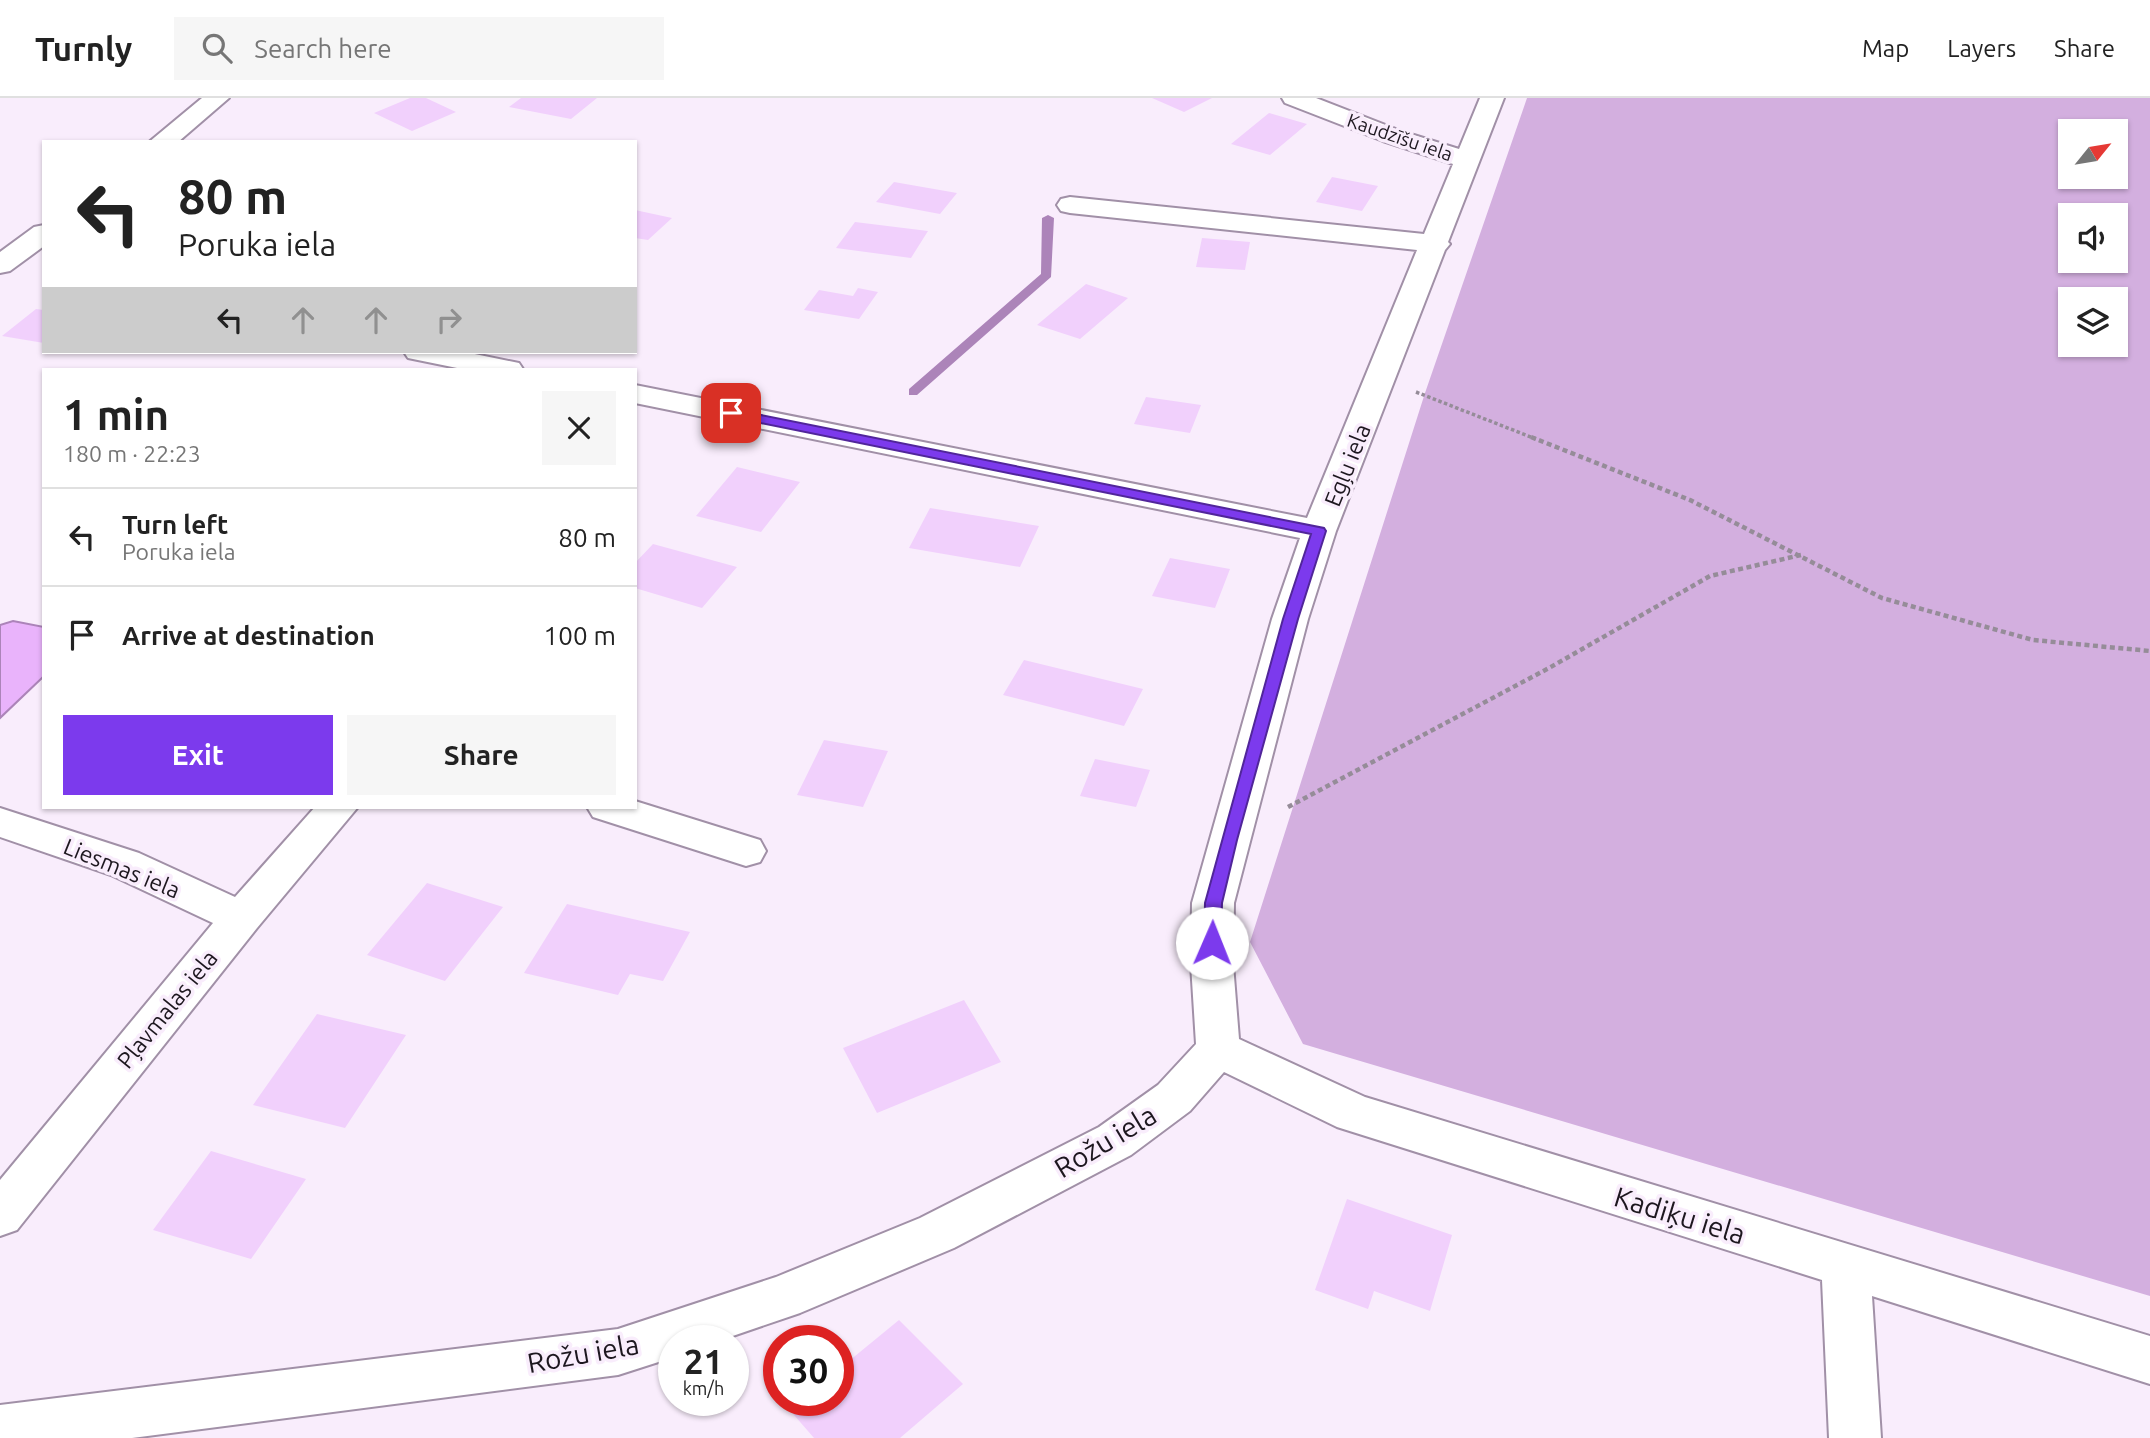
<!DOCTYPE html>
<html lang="en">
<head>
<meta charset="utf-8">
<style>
	:root { --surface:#fff; --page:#f6f6f6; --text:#222; --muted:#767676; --line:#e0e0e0; --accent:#7c3aed }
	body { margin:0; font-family:Ubuntu,sans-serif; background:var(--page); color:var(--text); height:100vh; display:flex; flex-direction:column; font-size:26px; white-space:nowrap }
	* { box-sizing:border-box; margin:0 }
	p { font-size:23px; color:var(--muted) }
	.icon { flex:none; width:38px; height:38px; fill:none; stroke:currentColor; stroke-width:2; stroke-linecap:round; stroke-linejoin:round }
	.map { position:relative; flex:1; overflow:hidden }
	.panel { position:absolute; left:42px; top:270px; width:595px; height:441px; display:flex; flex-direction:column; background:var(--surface); border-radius:0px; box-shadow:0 2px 5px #0004 }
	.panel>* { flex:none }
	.guide { position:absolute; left:42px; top:42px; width:595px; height:214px; border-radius:0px; box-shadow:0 2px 5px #0004; background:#fff; color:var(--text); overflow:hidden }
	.needle { width:46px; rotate:60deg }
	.controls { position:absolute; left:2058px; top:21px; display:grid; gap:14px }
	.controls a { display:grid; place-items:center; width:70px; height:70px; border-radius:0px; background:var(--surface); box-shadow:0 2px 5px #0004; font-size:35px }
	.speed { position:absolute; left:658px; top:1227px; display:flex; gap:14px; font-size:35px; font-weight:700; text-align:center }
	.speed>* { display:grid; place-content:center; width:91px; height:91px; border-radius:50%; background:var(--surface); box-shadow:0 2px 5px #0004; line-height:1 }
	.speed small { font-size:18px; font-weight:400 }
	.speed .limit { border:10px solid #d22; background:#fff; color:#111 }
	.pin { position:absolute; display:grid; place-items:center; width:60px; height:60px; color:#fff; margin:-30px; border-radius:14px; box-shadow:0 4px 10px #0006 }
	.me { position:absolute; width:77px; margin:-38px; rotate:1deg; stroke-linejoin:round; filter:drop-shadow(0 0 5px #0008) }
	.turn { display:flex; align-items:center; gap:24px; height:147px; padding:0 21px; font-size:32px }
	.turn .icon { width:91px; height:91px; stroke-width:2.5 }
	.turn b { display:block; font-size:49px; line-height:60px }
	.lanes { display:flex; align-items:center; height:66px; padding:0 21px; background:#0003; justify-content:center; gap:35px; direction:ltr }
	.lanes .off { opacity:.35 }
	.round { display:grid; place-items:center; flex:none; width:74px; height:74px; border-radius:0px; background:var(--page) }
	.summary { display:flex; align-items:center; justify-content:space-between; height:119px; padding:0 21px }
	h1 { font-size:42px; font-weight:700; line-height:52px }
	.action { display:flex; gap:14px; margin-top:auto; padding:14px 21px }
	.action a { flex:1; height:80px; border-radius:0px; background:var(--accent); color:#fff; font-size:28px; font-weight:700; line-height:80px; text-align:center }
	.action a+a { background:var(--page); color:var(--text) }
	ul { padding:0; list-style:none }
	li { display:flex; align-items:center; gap:21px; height:98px; padding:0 21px; border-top:2px solid var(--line) }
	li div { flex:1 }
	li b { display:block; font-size:26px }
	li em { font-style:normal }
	header { display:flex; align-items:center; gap:42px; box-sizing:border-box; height:98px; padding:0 35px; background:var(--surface); border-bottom:2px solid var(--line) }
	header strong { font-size:33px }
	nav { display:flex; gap:38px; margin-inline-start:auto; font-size:24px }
	.search { width:490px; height:63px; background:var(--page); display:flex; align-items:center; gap:18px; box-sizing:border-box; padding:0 24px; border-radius:0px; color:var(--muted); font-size:26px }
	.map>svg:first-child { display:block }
</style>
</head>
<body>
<header>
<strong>Turnly</strong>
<div class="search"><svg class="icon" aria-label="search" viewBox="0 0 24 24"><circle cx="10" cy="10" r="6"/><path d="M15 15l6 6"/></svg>Search here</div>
<nav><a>Map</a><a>Layers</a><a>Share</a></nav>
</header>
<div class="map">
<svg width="2150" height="1340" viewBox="0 0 2150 1340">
	<rect width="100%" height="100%" fill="#f9edfc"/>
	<!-- green -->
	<path fill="#d3afdf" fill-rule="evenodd" d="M1527 0H2150V1198L1303 946 1250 844 1425 295ZM2070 33H2116V79H2070ZM2070 117H2116V163H2070ZM2070 201H2116V247H2070Z"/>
	<!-- water -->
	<path fill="#e9b3fb" stroke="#ac84b9" stroke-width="2" d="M13 523 44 529V578L0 620V527Z"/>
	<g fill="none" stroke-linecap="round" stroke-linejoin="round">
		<!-- stream -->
		<path fill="#ac84b9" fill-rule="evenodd" d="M1048 117 1054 120 1051 179 917 297H909V291L1041 176 1042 120Z"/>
	</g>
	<!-- building -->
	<path fill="#f1d0fc" d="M410 0H426L456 14 412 33 374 15Z
		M521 0H597L571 21 509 9Z
		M1152 0H1212L1184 14Z
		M1269 15 1307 26 1270 57 1231 46Z
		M1332 79 1378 88 1362 113 1316 104Z
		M894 84 957 95 940 116 876 104Z
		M635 112 672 120 648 142 635 140Z
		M855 124 928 133 911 160 836 150Z
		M1202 140 1250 144 1245 172 1196 169Z
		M1086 186 1128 200 1080 241 1037 227Z
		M858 190 878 194 859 221 804 212 819 192 853 198Z
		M36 211 44 212V245L2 238Z
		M1146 299 1201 307 1190 335 1134 326Z
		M737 369 800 384 761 434 696 418Z
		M930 410 1039 428 1020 469 909 450Z
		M653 446 737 469 702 510 635 490V465Z
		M1170 460 1230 471 1215 510 1152 498Z
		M1024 562 1143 591 1124 628 1003 597Z
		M824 642 888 653 863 709 797 697Z
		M1095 661 1150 672 1136 709 1080 698Z
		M427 785 503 809 445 883 367 857Z
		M567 806 690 834 663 883 630 876 618 897 524 875Z
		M964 902 1001 964 877 1015 843 950Z
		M317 916 406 937 345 1030 253 1007Z
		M211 1053 306 1081 251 1161 153 1132Z
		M1347 1101 1452 1137 1430 1213 1374 1193 1368 1211 1315 1192Z
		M899 1222 963 1286 900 1340H814L781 1302H838V1272Z"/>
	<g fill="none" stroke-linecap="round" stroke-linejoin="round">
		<defs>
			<path id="street" d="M202 0H229L178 44H149Z
				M1282 0H1316L1401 33 1459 51 1480 0H1504L1448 144 1450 146 1445 152 1336 433 1308 521 1234 805 1233 866 1239 941 1365 999 2150 1238V1286L1872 1198 1881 1340H1829L1822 1182 1337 1029 1224 974 1190 1013 1131 1057 954 1150 800 1215 721 1242H674V1259L618 1277 132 1340H0V1307L618 1231 776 1179 920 1120 1099 1029 1158 987 1196 946 1191 866 1192 805 1272 521 1300 440 635 305V287L1307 420 1417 152 1070 115 1061 113 1057 107 1061 101 1070 99 1424 136 1453 66 1383 43 1285 5Z
				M44 127V148L10 173 0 175V154L34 129Z
				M404 254H465L519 265 523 271H462L408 260Z
				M635 703 760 742 766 753 760 764 746 768 593 719 587 709H635Z
				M315 709H358L257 830 17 1132 0 1138V1082L213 825 111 777 0 739V710L139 755 235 799Z"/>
		</defs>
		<!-- street casing -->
		<use href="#street" stroke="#a190a7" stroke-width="4"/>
		<!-- path-far1 -->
		<path stroke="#958c98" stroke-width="3.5" stroke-dasharray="3.5 2.5" stroke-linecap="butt" d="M1416 294 1536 341"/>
		<!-- path -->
		<path stroke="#958c98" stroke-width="4.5" stroke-dasharray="5 3.5" stroke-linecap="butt" d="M1531 339 1690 402 1882 500 2033 542 2150 553
			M1288 709 1549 570 1710 478 1801 457"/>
		<!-- street -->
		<use href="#street" fill="#fff" fill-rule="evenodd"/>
	</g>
	<!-- route -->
	<path fill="#7c3aed" stroke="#51269a" stroke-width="2" d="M731 311 1324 430 1326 433 1298 521 1237 742 1222 805 1221 845 1219 850H1206L1204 845 1205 805 1283 521 1311 436 726 318V312Z"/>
	<g text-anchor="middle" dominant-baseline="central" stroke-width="7" stroke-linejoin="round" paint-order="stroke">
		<!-- far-street labels -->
		<g font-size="19" fill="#1d171f" stroke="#f9edfc">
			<text transform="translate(1400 39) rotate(19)">Kaudzīšu iela</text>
		</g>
		<!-- street labels -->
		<g font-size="23" fill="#1d171f" stroke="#f9edfc">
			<text transform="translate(1347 367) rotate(-68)">Egļu iela</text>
			<text transform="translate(122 770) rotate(22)">Liesmas iela</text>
			<text transform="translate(167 911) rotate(-51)">Pļavmalas iela</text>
		</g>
		<!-- near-street labels -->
		<g font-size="28" fill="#1d171f" stroke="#f9edfc">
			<text transform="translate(1105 1043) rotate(-31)">Rožu iela</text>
			<text transform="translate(1680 1117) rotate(17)">Kadiķu iela</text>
			<text transform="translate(583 1255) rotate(-10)">Rožu iela</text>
		</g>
	</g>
</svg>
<div class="controls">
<a><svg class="needle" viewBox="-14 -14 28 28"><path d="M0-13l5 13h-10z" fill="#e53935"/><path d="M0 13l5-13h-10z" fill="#767676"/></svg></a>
<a><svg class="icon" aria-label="sound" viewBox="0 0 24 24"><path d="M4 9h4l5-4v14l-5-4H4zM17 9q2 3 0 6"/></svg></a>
<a><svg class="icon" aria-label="layers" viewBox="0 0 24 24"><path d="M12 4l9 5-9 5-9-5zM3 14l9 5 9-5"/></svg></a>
</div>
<div class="speed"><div>21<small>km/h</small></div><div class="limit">30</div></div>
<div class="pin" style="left:731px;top:315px;background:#d93025"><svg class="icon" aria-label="arrive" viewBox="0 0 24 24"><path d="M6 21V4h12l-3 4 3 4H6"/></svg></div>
<svg class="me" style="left:1212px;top:845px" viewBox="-20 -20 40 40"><circle r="19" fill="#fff"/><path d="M0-13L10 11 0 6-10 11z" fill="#7c3aed"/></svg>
<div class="guide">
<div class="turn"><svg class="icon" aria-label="left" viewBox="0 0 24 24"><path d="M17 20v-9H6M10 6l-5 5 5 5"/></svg><div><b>80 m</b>Poruka iela</div></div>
<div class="lanes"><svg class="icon" aria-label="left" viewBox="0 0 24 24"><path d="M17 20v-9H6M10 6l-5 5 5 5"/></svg><svg class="icon off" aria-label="ahead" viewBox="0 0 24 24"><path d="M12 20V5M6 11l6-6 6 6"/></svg><svg class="icon off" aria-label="ahead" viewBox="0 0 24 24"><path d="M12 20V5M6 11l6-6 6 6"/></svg><svg class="icon off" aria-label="right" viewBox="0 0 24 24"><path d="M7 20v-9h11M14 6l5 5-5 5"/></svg></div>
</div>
<section class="panel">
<div class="summary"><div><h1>1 min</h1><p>180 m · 22:23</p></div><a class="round"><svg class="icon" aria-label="close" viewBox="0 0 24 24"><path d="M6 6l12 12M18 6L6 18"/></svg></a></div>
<ul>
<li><svg class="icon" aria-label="left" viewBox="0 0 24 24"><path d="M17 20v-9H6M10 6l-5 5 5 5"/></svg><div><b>Turn left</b><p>Poruka iela</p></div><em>80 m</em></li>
<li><svg class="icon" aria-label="arrive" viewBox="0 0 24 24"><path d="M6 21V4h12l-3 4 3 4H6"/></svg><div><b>Arrive at destination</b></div><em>100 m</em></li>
</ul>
<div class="action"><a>Exit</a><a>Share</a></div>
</section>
</div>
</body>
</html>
